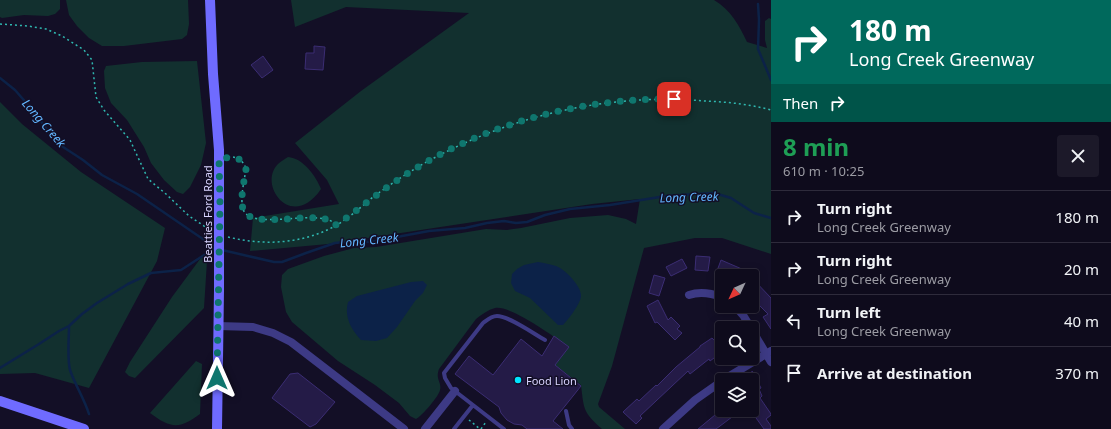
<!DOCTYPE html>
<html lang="en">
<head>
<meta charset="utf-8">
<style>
	:root { --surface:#0e0b1c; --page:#1c1929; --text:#f1f3f6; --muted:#9b9ba3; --line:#2e2b3b }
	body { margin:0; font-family:"Noto Sans",sans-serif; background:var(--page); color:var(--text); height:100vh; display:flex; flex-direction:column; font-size:15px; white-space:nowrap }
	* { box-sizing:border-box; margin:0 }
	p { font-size:13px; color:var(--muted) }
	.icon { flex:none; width:22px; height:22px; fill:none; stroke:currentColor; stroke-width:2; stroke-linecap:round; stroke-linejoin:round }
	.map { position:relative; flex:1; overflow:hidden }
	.side { display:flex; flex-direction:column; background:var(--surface); width:340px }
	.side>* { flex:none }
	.banner { background:#00695c; color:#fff; overflow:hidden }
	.needle { width:26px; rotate:226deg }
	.tools { position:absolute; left:715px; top:269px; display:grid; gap:8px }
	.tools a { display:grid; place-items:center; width:44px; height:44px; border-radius:4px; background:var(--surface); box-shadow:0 2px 10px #0003,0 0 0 1px var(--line); font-size:20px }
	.pin { position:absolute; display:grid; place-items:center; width:34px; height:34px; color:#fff; margin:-17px; border-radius:8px; box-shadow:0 2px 6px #0006 }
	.me { position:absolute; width:44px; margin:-22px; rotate:0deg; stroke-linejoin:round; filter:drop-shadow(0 0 3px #0008) }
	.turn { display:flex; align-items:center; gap:14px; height:84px; padding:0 12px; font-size:18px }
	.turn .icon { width:52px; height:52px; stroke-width:2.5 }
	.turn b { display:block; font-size:28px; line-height:34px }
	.then { display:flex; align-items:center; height:38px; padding:0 12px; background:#0003; gap:8px; font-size:15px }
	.round { display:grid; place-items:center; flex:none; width:42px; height:42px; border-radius:4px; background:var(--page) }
	.summary { display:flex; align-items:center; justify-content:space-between; height:68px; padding:0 12px }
	h1 { font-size:24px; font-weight:700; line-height:30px; color:#1e9e55 }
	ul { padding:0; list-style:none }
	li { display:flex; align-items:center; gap:12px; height:52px; padding:0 12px; border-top:1px solid var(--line) }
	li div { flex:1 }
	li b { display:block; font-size:15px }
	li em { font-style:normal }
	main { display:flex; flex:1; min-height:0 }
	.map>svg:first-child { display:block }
</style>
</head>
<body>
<main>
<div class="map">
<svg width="771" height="429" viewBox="0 0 771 429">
	<rect width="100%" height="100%" fill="#130f26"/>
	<!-- green -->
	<path fill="#12302f" d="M0 0H60V9L55 14 48 16 24 15 2 18 0 17Z
		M66 0H188L189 24 187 35 182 39 124 46H102L89 38 77 26 69 15Z
		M291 0H714C731 10 739 25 747 42L767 48 765 40V21L769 18 771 19V254L722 238H695L644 248 612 366 598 404 599 407 625 429H602C583 412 584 410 581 385L555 365 568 347C555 337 511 305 495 308 488 310 482 314 476 319L439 369C435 380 442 382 440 390 439 396 422 416 416 419L410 416 399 403 375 385 338 361 292 322 286 312 281 287 282 275 288 269 324 256 354 248 376 247 486 229 507 230 521 228 570 218 608 215 626 219 636 224 640 199 592 204 328 244 250 251 253 218 339 204 327 180 295 143 361 91 469 13 346 7 295 27Z
		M197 61 206 143 201 165 190 187 183 194 177 192 164 180 151 163 144 147 127 120 111 103 105 88 104 71 106 66 142 62Z
		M0 102 22 124 81 172 165 228 157 261 89 388 35 373 0 374Z
		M288 157C303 158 316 176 321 189 292 232 257 185 278 164 281 161 285 159 288 157Z
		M203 255 207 261 204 308 135 378 129 376 125 372 130 362 172 297Z
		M196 361 202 364 200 414C180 429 171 429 150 413Z"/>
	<!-- water -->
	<path fill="#0c2248" d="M538 262C544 263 550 264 556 266 565 269 582 287 581 296 581 303 568 320 563 325H558L530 298 515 291 511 283 512 274 517 269 524 265Z
		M423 281 427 285 423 293 415 301 397 327 387 338 376 341 361 340C351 329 344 317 348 302L357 296 411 282Z"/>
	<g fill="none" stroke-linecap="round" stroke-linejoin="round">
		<!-- stream -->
		<path stroke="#0c2248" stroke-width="2.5" d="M758 4 759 20 758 49 771 80
			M0 78 15 90 36 114 53 138 60 145 83 160 102 175 137 194 216 248
			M222 250 274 262H282L306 253 335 243 353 241 370 242 429 231 465 228 487 223 504 221 516 223 527 222 545 215 570 209 610 205 666 196 712 193 721 195 731 198 754 213 771 218
			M69 326C69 339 67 358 70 370 75 385 84 398 89 414
			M0 368 39 344 59 331 69 326 82 314 97 303 128 284 151 273 181 270 215 248"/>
	</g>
	<!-- building -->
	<path fill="#241b47" stroke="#3b2d73" d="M314 46 325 47 323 70 305 69 306 53H314Z
		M263 56 273 70 262 78 251 65Z
		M696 256 710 257 708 271 695 270Z
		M682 259 687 268 671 276 666 267Z
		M721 260 758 276H729L717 271Z
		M654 275 665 278 659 296 649 293Z
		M752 278 771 298V329L763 317 768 314 752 298Z
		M658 300 668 320 671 317 680 326 677 329 682 333 675 340 657 322 655 323 647 306Z
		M722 335V352L710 361 709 359 690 374 688 371 640 416 642 418 636 424 623 412 637 399 639 401 656 385 657 386 676 367 700 347V346L712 338 714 340Z
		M554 336 569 347 555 365 581 386 553 421 563 429H527L522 425 514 424 507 420 501 413 499 407 455 374 469 356 493 375 521 339 542 356Z
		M752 371 761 388 759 389 762 396 760 398 771 414V415L766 419 771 426V429H764L751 411 757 406 752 396Z
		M298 373 335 402 316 424 310 427 272 398 290 374Z
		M721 410H727L732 417 716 429H698Z"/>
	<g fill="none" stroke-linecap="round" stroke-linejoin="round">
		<!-- path -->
		<path stroke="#2fb8b0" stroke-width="1.5" stroke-dasharray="2 3" stroke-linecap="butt" d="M0 24 28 26 46 29 62 36 84 50 92 60 96 97 104 110 130 140 148 179 166 194 189 216 210 230
			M228 157C237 156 244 161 246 169 244 182 240 198 243 209 251 233 322 206 336 225
			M228 237C265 246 303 244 337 225 350 217 361 207 373 197 392 183 413 169 434 158 517 114 611 93 705 101 727 102 749 104 771 110
			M469 420 480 429
			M481 429 486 422"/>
		<!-- service -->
		<path stroke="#3d3a85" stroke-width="4" d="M566 411 569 425 572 429
			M454 429 473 405
			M504 429 451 388 445 378 444 373 483 323C487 320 491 316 497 316 509 316 534 334 545 340"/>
		<!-- minor -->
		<path stroke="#3d3a85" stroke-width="8" d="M689 295C700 291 711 293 722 297
			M735 306 743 315 751 328
			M218 326 253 327 273 333 291 342 404 429
			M752 330 771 362
			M723 380 771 351
			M425 429 455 391
			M663 429 695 400 722 381"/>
		<!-- secondary -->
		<path stroke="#6f6bff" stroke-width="10" d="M210 0 213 74 219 150V220
			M0 401 84 429
			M217 429 219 290"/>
		<!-- secondary-bridge -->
		<path stroke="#6f6bff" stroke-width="10" d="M219 290V220"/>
	</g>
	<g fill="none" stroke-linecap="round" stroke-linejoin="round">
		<!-- route -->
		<path stroke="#0f766e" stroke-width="7" stroke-dasharray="0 12.6" d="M217 378 220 204 219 159C230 157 242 155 246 169 244 182 240 198 243 209 251 233 323 206 336 225 349 217 360 207 373 198 385 188 399 179 413 170 491 122 583 98 674 99"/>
	</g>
	<!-- markers -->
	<circle fill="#00e5ff" stroke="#130f26" stroke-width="1.5" cx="518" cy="380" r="4"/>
	<g text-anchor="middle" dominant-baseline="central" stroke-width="3" stroke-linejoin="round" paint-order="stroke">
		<!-- street labels -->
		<g font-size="11" fill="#d9d4ff" stroke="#130f26">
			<text transform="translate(207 214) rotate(-90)">Beatties Ford Road</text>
		</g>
		<!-- poi labels -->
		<g font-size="11" fill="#d9d4ff" stroke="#130f26" text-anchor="start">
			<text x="526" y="380">Food Lion</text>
		</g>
		<!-- water labels -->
		<g font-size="12" font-style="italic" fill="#62b6ff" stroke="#130f26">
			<text transform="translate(44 123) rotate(49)">Long Creek</text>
			<text transform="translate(689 197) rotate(-2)">Long Creek</text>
			<text transform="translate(369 240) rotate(-6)">Long Creek</text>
		</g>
	</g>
</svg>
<div class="tools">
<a><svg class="needle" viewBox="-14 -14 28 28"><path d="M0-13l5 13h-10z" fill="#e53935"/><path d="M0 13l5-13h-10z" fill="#9b9ba3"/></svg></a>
<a><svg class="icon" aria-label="search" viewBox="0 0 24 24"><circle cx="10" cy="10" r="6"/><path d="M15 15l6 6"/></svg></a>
<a><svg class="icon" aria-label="layers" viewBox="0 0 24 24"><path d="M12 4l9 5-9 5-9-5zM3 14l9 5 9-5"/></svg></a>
</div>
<div class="pin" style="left:674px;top:99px;background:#d93025"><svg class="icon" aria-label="arrive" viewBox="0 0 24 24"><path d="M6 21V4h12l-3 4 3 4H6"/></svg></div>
<svg class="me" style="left:217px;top:378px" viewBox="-20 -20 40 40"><path d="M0-17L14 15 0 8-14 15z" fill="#0f766e" stroke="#fff" stroke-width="4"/></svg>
</div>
<section class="side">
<div class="banner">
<div class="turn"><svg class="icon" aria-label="right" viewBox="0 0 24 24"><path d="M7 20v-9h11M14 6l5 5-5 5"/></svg><div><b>180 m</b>Long Creek Greenway</div></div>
<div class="then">Then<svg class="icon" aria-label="right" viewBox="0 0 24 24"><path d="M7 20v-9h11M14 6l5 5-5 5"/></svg></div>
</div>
<div class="summary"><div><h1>8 min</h1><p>610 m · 10:25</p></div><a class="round"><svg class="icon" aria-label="close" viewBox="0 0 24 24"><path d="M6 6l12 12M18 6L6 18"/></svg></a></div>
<ul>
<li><svg class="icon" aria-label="right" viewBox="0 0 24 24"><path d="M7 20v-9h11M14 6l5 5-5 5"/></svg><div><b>Turn right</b><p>Long Creek Greenway</p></div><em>180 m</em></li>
<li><svg class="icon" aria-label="right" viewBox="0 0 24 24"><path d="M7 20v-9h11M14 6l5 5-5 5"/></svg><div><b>Turn right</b><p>Long Creek Greenway</p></div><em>20 m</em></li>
<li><svg class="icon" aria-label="left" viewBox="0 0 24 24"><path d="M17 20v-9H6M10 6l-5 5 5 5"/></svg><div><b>Turn left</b><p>Long Creek Greenway</p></div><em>40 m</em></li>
<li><svg class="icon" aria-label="arrive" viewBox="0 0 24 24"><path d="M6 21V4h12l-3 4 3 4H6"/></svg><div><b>Arrive at destination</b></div><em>370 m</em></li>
</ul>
</section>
</main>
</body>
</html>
